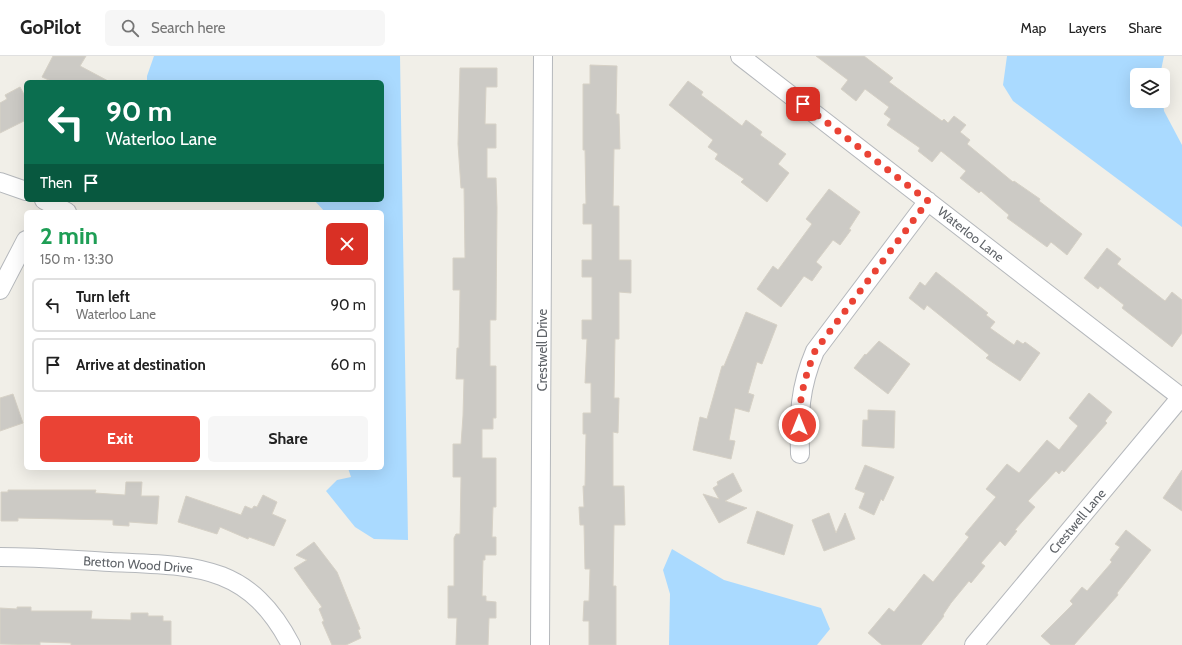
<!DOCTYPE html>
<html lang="en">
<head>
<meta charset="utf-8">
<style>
	:root { --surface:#fff; --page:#f6f6f6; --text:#222; --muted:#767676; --line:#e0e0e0; --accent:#ea4335 }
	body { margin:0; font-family:Cabin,sans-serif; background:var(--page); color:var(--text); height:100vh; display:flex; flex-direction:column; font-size:15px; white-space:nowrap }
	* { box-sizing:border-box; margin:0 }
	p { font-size:13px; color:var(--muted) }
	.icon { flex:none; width:22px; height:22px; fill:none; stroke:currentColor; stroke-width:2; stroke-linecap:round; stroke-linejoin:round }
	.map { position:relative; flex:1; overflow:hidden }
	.sheet { position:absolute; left:24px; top:154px; width:360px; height:260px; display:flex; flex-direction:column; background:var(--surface); border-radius:6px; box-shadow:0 4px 16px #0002 }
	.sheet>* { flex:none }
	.guide { position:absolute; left:24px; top:24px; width:360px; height:122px; border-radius:6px; box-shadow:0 4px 16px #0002; background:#0b6e4f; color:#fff; overflow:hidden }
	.fabs { position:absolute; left:1130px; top:12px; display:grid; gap:8px }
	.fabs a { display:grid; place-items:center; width:40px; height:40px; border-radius:6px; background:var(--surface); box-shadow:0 4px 16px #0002; font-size:20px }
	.pin { position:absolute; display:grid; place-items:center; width:34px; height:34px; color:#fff; margin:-17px; border-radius:8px; box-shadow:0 2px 6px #0006 }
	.me { position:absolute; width:44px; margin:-22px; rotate:0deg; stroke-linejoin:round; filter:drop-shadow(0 0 3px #0008) }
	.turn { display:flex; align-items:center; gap:14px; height:84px; padding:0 16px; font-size:18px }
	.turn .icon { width:52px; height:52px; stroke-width:2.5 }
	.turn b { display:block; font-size:28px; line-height:34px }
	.then { display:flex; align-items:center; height:38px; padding:0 16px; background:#0003; gap:8px; font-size:15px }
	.round { display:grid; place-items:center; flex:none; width:42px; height:42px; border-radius:6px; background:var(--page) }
	.head { display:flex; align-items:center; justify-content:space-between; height:68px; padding:0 16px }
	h1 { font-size:24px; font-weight:700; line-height:30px; color:#1e9e55 }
	.cta { display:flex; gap:8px; margin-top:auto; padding:8px 16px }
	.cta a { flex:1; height:46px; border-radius:6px; background:var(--accent); color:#fff; font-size:16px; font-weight:700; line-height:46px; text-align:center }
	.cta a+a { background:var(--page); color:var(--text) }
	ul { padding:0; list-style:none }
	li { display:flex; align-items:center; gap:12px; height:54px; margin:0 8px 6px; padding:0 8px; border:2px solid var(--line); border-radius:6px }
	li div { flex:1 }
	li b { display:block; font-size:15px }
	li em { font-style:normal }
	header { display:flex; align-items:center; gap:24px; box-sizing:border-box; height:56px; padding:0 20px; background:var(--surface); border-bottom:1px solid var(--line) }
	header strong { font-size:19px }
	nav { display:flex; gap:22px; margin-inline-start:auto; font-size:14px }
	.search { width:280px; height:36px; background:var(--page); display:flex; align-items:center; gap:10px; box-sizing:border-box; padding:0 14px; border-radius:6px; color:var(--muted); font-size:15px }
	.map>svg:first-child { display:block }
</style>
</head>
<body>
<header>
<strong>GoPilot</strong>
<div class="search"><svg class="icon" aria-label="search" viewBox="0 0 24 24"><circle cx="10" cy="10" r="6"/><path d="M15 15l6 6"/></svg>Search here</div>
<nav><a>Map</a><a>Layers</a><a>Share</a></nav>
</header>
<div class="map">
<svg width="1182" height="589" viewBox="0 0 1182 589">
	<rect width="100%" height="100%" fill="#f1efe8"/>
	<!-- water -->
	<path fill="#aadaff" d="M154 0H400L408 484 374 483 355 471 326 435 337 424 351 421 348 412H382V156H325L314 144H382V26H147V20Z
		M1007 0H1164L1160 19H1137V45H1163L1164 55 1182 89V171L1013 45 1003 29Z
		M672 493 724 524 821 552 830 573 817 589H669L670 538 663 514Z"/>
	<!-- building -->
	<path fill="#cccac5" stroke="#d6d1c6" d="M53 0H86L80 10 110 26H53L42 21Z
		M816 0H864L893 22 889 26 942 65 944 63 948 67 954 60 966 69 960 76 970 84 967 88 1013 126 1014 125 1040 143 1039 145 1082 178 1067 199 1051 186 1047 191 1007 162 1009 159 981 135 979 137 960 122 966 115 941 95 932 106 918 95 920 92 887 69 891 63 884 58 889 51 865 33 856 45 841 33 848 24Z
		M590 9 617 10 616 58H619L620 93H614L613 150H619V204H631V237L619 236V283H615L614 342H619L618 377 613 376V430H624L625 469H614L613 530H616V589H589V565H583L584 545H589L590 513H585L584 469H580L579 451H584L583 430H585L586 378H583V357H591V327H585L587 283H582V264H592V221H582V204H592V168H583V148H586L585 94H583V28H590Z
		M460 12H497V31H486L485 68H496V92H487V122H496L497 152 496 264H490V310H496V362H493V373H482V402H496V451H493L492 481H496V499H485V504H483L482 540H486V545L496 546V562H489L488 589H456L457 562H448V530H454V482L456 478H460L461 421H453V388H461L463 360 464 323H456L457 292H459L460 234H453V202H465L464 132H461L458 88Z
		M688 25 703 36 701 39 725 57 742 70 746 64 762 76 760 79 786 98 778 108 789 117 767 146 741 126 744 123 715 103 718 98 708 91 713 84 669 49Z
		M20 31 26 42V64L0 77V47L7 43 5 39Z
		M829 133 860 156 849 173 851 174 840 189 833 184 816 206 822 211 812 225 804 220 781 251 757 233 773 210 778 214 812 168 806 163Z
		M1107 192 1121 203 1117 208 1165 245 1172 236 1182 244V277L1172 291 1122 252 1124 249 1100 230 1098 233 1084 222Z
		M936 216 988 257 986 259 995 266 990 272 1014 289 1017 284 1023 288 1025 286 1040 297 1020 325 986 302 989 299 927 249 924 254 909 242 920 226 925 230Z
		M746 256 777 269 762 308 757 306 748 337 754 339 749 356 735 352 729 384 735 385 731 403 693 394 700 361 707 363 722 310H724Z
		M879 285 910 308 888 338 854 312 865 298 866 299Z
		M1089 337 1112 356 1105 365 1107 367 1064 416 1062 414 1059 418 1056 415 1028 445 1035 451 1015 474 1017 475 1005 490 1000 485 981 507 985 510 971 527 969 525 951 547 943 559 944 560 921 589H882L868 577 889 552 894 556 924 518 933 526 969 481 965 478 996 441 986 433 1007 408 1019 417 1047 384 1059 394 1078 370 1069 362Z
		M13 338 23 367 0 375V342Z
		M868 354 895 355 894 392 862 390 863 364H868Z
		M865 409 894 421 883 445 881 443 874 459 859 452 865 437 855 433Z
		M1182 414V455L1163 442Z
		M733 417 742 435 725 445 747 452 719 467 703 438 719 443 713 432 718 429 717 426Z
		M126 426H142L141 440H159L157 468 129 466V470L113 469V464L18 462V465H1V436H8V434H96L95 437 125 439Z
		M263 439 277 446 272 458 286 464 274 490 249 481 248 483 220 471 217 478 178 466 186 440 241 459 245 450 252 453 254 450 257 451Z
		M757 455 793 469 784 499 747 487Z
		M829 457 836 477 845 457 855 483 824 495 812 464Z
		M1126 474 1151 494 1117 537 1118 539 1074 589H1051L1041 580 1073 548 1070 545 1082 531 1087 535 1112 506 1110 504 1120 491 1115 488Z
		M314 486 337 516 360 573 358 574 361 582 346 589H332L322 566 324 565 319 553 322 551 294 512 307 504 296 499Z
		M17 551H31V555H92L91 563 131 564V557H148V560H163V565H171V589H71V587L40 586V589L0 588V552L17 553Z"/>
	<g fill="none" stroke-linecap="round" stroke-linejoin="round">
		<defs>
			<path id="minor" d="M740 0 1182 342
				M0 126 26 135
				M44 144 67 156
				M0 234 26 184
				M800 398C799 358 799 333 815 295L928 145
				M0 501C37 501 73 504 110 506 193 510 248 506 291 589
				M540 589 543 0
				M974 589 1181 341"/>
		</defs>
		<!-- minor casing -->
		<use href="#minor" stroke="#b5b8bc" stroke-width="20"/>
		<!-- minor -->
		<use href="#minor" stroke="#fff" stroke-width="18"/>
	</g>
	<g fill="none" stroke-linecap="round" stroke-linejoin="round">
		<!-- route -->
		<path stroke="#ea4335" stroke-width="7" stroke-dasharray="0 12.6" d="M799 369C799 343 805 320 815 295L928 145 803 48"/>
	</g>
	<g text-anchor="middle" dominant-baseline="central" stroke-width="4" stroke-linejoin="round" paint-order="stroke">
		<!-- street labels -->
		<g font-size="13" fill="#5f6368" stroke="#fff">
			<text transform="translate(971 178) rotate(38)">Waterloo Lane</text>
			<text transform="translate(542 294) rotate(-90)">Crestwell Drive</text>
			<text transform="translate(1077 465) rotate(-50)">Crestwell Lane</text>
			<text transform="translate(138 508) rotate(4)">Bretton Wood Drive</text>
		</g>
	</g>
</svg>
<div class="fabs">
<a><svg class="icon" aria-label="layers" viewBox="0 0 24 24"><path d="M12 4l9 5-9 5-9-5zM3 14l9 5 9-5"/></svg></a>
</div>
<div class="pin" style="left:803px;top:48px;background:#d93025"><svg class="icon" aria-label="arrive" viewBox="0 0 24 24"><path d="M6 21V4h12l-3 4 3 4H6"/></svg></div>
<svg class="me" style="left:799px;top:369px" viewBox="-20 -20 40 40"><circle r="17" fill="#ea4335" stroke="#fff" stroke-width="3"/><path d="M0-11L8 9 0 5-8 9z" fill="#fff"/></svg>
<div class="guide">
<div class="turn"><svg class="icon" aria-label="left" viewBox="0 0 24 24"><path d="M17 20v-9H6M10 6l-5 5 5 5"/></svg><div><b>90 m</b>Waterloo Lane</div></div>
<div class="then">Then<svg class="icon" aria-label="arrive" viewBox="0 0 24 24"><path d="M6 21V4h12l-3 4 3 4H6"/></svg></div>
</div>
<section class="sheet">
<div class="head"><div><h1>2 min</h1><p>150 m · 13:30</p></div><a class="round" style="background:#d93025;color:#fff"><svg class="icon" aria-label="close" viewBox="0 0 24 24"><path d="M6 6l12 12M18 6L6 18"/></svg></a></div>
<ul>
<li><svg class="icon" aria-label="left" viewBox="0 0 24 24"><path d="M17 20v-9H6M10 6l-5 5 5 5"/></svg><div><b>Turn left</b><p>Waterloo Lane</p></div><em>90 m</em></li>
<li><svg class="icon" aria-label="arrive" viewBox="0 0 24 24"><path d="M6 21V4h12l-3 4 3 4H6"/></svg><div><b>Arrive at destination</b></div><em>60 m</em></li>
</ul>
<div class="cta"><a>Exit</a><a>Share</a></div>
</section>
</div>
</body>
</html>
